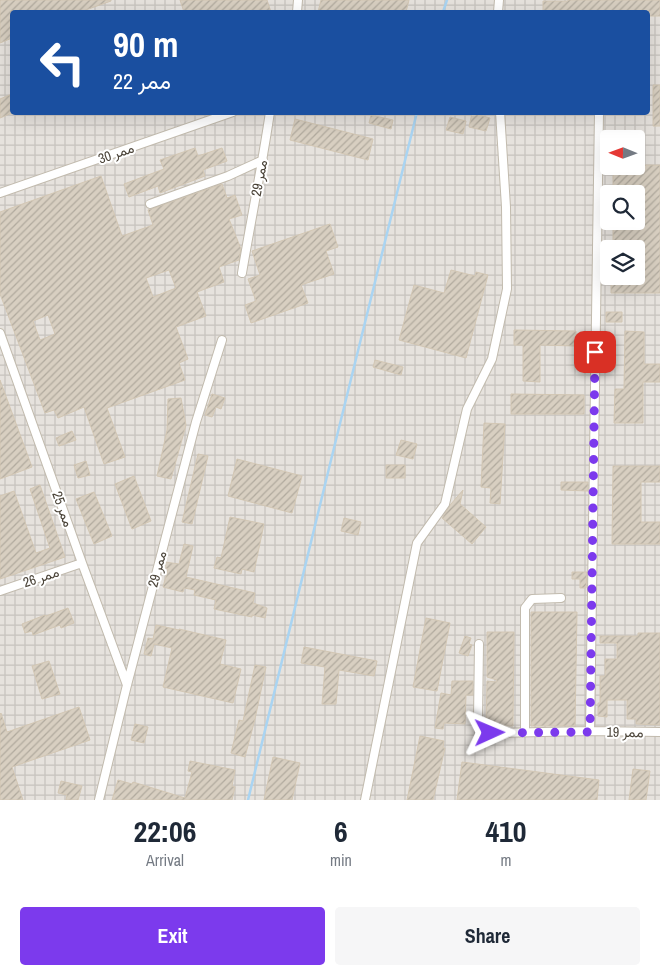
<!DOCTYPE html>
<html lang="en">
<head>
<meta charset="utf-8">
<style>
	:root { --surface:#fff; --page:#f6f6f7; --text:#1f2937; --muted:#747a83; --accent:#7c3aed }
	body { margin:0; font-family:"Archivo Narrow",Vazirmatn,sans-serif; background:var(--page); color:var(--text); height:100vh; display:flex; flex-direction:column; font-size:19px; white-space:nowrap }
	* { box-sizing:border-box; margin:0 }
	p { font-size:16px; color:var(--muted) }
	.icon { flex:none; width:28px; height:28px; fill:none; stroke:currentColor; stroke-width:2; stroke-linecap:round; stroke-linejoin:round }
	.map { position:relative; height:800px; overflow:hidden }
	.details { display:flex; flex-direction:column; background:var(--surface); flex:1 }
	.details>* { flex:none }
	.top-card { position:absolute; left:10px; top:10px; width:640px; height:105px; border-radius:5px; box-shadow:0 5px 20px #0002; background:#1a4fa0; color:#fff; overflow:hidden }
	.needle { width:32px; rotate:271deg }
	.buttons { position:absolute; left:600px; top:130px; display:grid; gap:10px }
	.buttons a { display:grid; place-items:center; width:45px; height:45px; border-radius:5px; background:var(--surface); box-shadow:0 5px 20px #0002; font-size:25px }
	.pin { position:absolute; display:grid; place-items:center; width:42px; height:42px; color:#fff; margin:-21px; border-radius:10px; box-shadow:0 2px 8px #0006 }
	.me { position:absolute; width:55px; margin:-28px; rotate:89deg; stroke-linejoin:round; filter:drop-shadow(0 0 4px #0008) }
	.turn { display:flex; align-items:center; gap:18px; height:105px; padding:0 20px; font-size:22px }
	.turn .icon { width:65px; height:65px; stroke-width:2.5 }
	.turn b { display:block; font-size:35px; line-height:42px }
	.eta { display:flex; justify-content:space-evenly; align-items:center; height:85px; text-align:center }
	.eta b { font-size:30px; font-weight:800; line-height:35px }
	.button { display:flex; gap:10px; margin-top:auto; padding:10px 20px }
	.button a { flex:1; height:58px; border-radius:5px; background:var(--accent); color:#fff; font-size:20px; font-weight:800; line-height:58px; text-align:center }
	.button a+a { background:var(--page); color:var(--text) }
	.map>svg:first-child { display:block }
</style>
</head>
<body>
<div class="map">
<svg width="660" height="800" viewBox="0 0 660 800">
	<defs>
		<pattern id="industrial-grid" width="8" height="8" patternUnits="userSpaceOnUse" patternTransform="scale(1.25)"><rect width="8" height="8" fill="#e6e2dd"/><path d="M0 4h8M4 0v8" fill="none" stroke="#c7c3be"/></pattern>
		<pattern id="building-hatch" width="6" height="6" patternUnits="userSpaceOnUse" patternTransform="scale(1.25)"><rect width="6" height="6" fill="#d8cfc1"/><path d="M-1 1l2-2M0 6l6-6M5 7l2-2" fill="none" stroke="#b1aa9e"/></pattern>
	</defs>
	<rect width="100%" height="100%" fill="#f6f3ec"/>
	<!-- industrial -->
	<path fill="url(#industrial-grid)" fill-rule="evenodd" d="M0 0H660V800H0ZM12 12H648V112H12ZM609 139H636V166H609ZM609 194H636V221H609ZM609 249H636V276H609Z"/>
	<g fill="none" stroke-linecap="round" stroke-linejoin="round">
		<!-- stream -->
		<path stroke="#a9d4f2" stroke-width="2.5" d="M443 12 447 0
			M248 800 332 456 417 112"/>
	</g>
	<!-- building -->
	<path fill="url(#building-hatch)" stroke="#d3c7b4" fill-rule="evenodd" d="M0 0H111V1L80 12H12V38L0 43Z
		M180 0H267L271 12H184Z
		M321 0H409L406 12H318Z
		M568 0H660V16H648V12H543V1H568Z
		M653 85H660V126H653Z
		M12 94V113L0 118V99Z
		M472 113 490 118 486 131 469 127Z
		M371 115 393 120 391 129 369 123Z
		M450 117 466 121 463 134 446 130Z
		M295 119 373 139 368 160 290 140Z
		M195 148 198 156 222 148 227 161 203 170 205 176 160 193 158 186 129 197 124 184 164 169 160 160Z
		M636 165H660V293H611V276H636V249H613V221H636V194H613V166H636Z
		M101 176 122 236 153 225 148 210 222 184 227 198 235 195 242 215 229 219 241 249 239 260 219 267 224 282 197 292 206 316 176 327 188 359 179 363 185 380 107 408 125 457 104 464 84 407 58 418 54 410 45 413 0 294V212ZM169 270 176 288 153 297 146 278ZM48 315 55 334 40 340 33 321Z
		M330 224 338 247 326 251 334 274 301 285 308 303 251 323 245 305 256 301 248 279 260 275 252 251Z
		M451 270 475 276 476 272 488 275 466 358 399 340 414 285 444 293Z
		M606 312H622V322H606Z
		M514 330 576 331V346L540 345V382L523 381V345H514Z
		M625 331 644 332V364H660V382H643V423H614L615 389H624Z
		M375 360 403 367 401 375 373 367Z
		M0 380 32 467 0 479Z
		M212 394 225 398 221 409 216 407 212 417 205 415Z
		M511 394 584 395V414H511Z
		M181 398 186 425 171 479 157 476 167 430 168 399Z
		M484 423 505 424 500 504 490 503 491 488 481 487Z
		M72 431 76 440 59 446 56 438Z
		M401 440 417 444 413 459 396 455Z
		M198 454 208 456 192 524 182 522Z
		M237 459 302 476 292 513 228 496Z
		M86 461 90 475 78 478 74 465Z
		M386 465H405V478H386Z
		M613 466H660V482H641V522H660V544H612Z
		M134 476 151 521 132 529 115 484Z
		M561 482H588V491L561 490Z
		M40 485 65 557 0 579V496L14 491 36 553 50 548 30 489Z
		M463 490 460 504 486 527 472 544 442 518 451 504Z
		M94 492 112 536 94 544 76 499Z
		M230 517 264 524 254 572 242 569 241 574 214 568 217 557 221 558Z
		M344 518 361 522 358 535 341 531Z
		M184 544 193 546 186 577 255 593 253 603 267 608 265 618 252 615V617L214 609 216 600 194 595 195 590 184 588 183 592 163 587 168 569 164 568 165 562 179 564Z
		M572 572H587L586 588H580V579H572Z
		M68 608 74 623 61 628 60 625 33 635 32 631 25 633 22 624 45 615 46 616Z
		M531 612H577L575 726H531Z
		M426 618 450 623 437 691 413 687Z
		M156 625 179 630V629L226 640 220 664 241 669 233 703 163 687 172 648 154 644 151 656 144 654 148 638 153 639Z
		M487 632H514L513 726H486L487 681 496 682 497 680 487 677Z
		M638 633H660V725L636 724V719H627V700H607V717L598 716V703H600V676H605V659H617V643H600V636H638Z
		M465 636 471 638 469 644 472 645 468 656 459 653Z
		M304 647 377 661 374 676 339 670 336 704H322L325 667 301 663Z
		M49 661 60 694 42 699 32 666Z
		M255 665 266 667 255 719 245 757 231 753 239 720 243 721Z
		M452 681H473V695H466L465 724 444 723 443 729 435 728 441 693 451 695Z
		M79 707 90 740 12 767 23 800H0V714L1 713 7 732Z
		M135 724 148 727 144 743 131 740Z
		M420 736 444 741 443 748H445L433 800H407Z
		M273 757 300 763 292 800H264Z
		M190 761 235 770 232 786 235 787 232 800H112L118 780 132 784 133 782 185 798 192 772 188 771Z
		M462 762 599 780 597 800H457Z
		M633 769 650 771 646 800H629Z
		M61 781 82 786 78 800H66L67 795 58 793Z"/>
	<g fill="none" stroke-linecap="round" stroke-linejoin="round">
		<defs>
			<path id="minor" d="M297 12 298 0
				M498 12 499 0
				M0 193 233 112
				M150 204 228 176 263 160
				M242 273C251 220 262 166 270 112
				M0 333 82 563 127 685
				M0 591 82 563
				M479 644 478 719 482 730 490 733 590 731 660 732
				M590 731 599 112
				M525 732V608L532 599 561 598
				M99 800 127 685 196 422 222 340
				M365 800 417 543 445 504 467 409 492 359 507 289 506 207 500 112"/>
		</defs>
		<!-- minor casing -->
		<use href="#minor" stroke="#c2bbae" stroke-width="10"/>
		<!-- minor -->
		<use href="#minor" stroke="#fff" stroke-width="8"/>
	</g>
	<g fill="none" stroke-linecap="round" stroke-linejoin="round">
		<!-- route -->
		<path stroke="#7c3aed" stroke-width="9" stroke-dasharray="0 16.2" d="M490 733 590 732 595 352"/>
	</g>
	<g text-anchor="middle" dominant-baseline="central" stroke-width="4" stroke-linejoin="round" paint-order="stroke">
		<!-- street labels -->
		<g font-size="14" fill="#4b4439" stroke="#fff">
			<text transform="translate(116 153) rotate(-19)">ممر 30</text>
			<text transform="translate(259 178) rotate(-79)">ممر 29</text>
			<text transform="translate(63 509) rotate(70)">ممر 25</text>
			<text transform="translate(157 569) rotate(-75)">ممر 29</text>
			<text transform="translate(41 577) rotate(-18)">ممر 26</text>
			<text transform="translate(625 732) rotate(1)">ممر 19</text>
		</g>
	</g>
</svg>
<div class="buttons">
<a><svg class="needle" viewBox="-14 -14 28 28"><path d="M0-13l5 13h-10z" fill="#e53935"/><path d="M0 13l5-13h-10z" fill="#747a83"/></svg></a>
<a><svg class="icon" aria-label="search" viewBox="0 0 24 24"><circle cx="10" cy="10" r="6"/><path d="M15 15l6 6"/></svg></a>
<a><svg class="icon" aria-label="layers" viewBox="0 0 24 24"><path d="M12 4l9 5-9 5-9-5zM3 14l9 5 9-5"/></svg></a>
</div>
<div class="pin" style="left:595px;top:352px;background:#d93025"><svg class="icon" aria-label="arrive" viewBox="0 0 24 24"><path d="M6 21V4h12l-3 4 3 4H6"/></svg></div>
<svg class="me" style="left:490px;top:733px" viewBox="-20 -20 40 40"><path d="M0-17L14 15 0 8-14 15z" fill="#7c3aed" stroke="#fff" stroke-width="4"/></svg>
<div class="top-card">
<div class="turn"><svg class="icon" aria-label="left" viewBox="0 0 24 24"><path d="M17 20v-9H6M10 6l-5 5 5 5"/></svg><div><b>90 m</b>ممر 22</div></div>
</div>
</div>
<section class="details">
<div class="eta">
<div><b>22:06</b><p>Arrival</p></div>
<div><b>6</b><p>min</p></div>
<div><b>410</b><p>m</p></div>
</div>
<div class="button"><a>Exit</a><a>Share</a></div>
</section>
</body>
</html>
